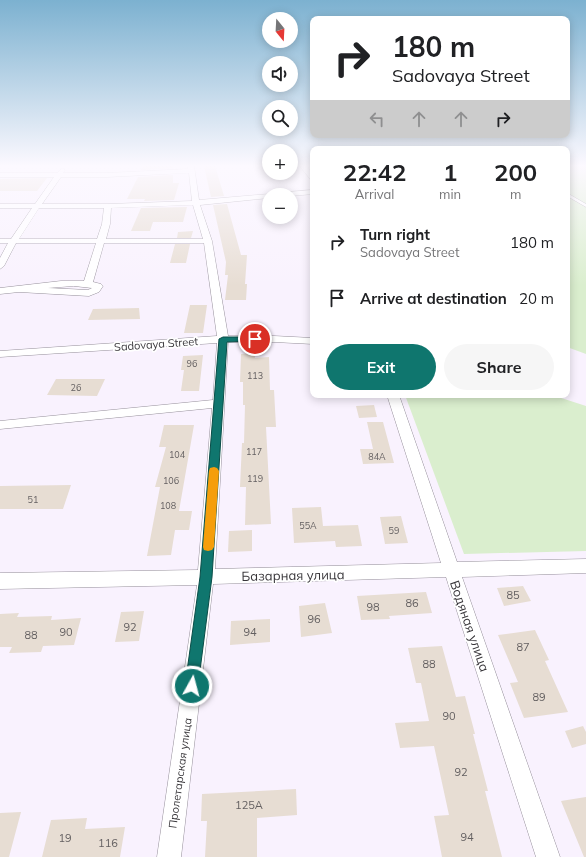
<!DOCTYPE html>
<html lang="en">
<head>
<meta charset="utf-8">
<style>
	:root { --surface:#fff; --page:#f6f6f6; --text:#202124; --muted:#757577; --accent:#0f766e }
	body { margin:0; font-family:Mulish,sans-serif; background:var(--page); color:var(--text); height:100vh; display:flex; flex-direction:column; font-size:15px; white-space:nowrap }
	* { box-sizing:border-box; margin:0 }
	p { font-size:13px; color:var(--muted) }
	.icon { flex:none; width:22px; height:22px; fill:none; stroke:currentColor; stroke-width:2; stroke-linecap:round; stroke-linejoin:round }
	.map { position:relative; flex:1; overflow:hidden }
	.panel { position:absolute; left:310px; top:146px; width:260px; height:252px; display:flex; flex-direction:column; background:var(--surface); border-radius:8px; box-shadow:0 2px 10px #0003 }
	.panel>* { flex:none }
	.guide { position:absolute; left:310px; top:16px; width:260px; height:122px; border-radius:8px; box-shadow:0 2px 10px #0003; background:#fff; color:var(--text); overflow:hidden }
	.needle { width:26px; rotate:162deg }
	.controls { position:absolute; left:262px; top:12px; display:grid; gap:8px }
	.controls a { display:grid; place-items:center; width:36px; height:36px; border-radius:50%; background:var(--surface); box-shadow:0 2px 10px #0003; font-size:20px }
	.pin { position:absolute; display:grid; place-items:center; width:34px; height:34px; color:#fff; margin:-17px; border:2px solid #fff; border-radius:50%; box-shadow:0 1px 4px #0007 }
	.me { position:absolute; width:44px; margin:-22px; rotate:7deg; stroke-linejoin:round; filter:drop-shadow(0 0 3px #0008) }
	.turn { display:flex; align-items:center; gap:14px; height:84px; padding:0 16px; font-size:18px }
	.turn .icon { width:52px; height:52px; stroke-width:2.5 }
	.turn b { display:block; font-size:28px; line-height:34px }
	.lanes { display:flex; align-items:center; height:38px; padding:0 16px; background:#0003; justify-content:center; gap:20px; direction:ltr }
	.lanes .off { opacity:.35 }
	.eta { display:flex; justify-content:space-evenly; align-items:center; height:68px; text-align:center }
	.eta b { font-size:24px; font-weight:700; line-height:28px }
	.primary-button { display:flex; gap:8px; margin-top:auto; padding:8px 16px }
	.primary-button a { flex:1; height:46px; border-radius:24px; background:var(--accent); color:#fff; font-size:16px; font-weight:700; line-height:46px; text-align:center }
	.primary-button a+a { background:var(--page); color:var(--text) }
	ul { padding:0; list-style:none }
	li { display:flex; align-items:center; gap:12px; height:56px; padding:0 16px }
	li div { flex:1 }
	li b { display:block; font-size:15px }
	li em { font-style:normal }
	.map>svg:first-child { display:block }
</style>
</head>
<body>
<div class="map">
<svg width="586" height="857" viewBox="0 0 586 857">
	<rect width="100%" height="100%" fill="#f9f2fe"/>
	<!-- green -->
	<path fill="#daeece" d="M567 166H586V354L567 347Z
		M405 395H552L586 406V551L464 554Z"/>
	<!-- building -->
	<path fill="#e7ddd3" d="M143 166H173V168L141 170Z
		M204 166H215L224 196 211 197Z
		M173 175V183H179L174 200 144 201 145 199H127L138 177Z
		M47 178 37 191H0V179Z
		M227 204 241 255H247L245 284H247L246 300H225L228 275H225L226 262 213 205Z
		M187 207 183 222H153L150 231H131L141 208Z
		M193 231 191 238H177L178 232Z
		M175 244H190L186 263H170Z
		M190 305H207L203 333H184Z
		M139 308 140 319 88 320 93 309Z
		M255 353V358L269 357 270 390H274L276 427H266L271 524 245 525 246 487H240L242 443H244L245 405H243V382H240L241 354Z
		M203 355 199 391H181L184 370H181L183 356Z
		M56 379H105L97 396 47 395Z
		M374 405 377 417 359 418 356 406Z
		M367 422H383L394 463 363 464 360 449H373Z
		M164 425H194L179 511H192L189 530H175L171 555 147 556 160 487H155L166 447H159Z
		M71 485 63 509H0V486Z
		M321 507 323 526 358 525 362 546 336 547 335 541 294 543 292 508Z
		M401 516 408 543 385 544 380 517Z
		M252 530V551L228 552 229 531Z
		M523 586 531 601 504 606 497 588Z
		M426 592 432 613 389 616 390 619 361 620 357 596Z
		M325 603 332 633 301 637 299 606Z
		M144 611 139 641 115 642 121 612Z
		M19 613 17 617 52 616 51 620 81 618 74 645 43 646 41 652 9 653 12 647H0V614Z
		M270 619V642L230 645 231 621Z
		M535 630 549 660 545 661 568 712 524 718 510 683 518 682 498 635Z
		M442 646 456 697 465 696 475 734H473L488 791H485L502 857H442L434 816 449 815 434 746 400 748 395 723 429 721 421 683H416L408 648Z
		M583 726 586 732V744L572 748 565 731Z
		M296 789 297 815 257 818V857H205L207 821H201L202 794Z
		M586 797V857H584L561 801Z
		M21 812 9 857H0V813Z
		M87 818 85 829 125 827 120 857H42L51 820Z"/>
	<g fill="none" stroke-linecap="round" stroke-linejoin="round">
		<defs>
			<path id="service" d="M567 193 586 204V207L567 196Z"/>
			<path id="minor" d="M188 166H194L199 200 269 194 272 195H269V198L200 205 212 241 228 336H274L313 338V344L274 342H228L215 569 441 563 387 395H399L457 562 586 559V573L462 577 560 857H536L446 577 213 584 181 857H157L197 585 0 589V573L198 570 212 408 0 429V421L213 400 217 343 0 357V351L217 336 204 243H104L93 282 101 284 103 286 99 292 89 296 19 292 0 294V288L61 281H84L96 243H16L4 266 0 269V258L8 243H0V239H11L32 208H0V204H35L54 177H0V173H57L62 168 65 170 63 173H107L188 169ZM189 173 192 201 108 204H42L61 177H107ZM193 205 203 239H106L110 224 111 208ZM39 208H104L102 224 97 239H19ZM74 286 92 288 88 290 48 288Z
				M300 166H307L313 175V181L311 180Z
				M313 190V194L291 196 273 195 277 193Z"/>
		</defs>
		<!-- service casing -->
		<use href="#service" stroke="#96909b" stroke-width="1"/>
		<!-- minor casing -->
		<use href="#minor" stroke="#96909b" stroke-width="1"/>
		<!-- service -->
		<use href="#service" fill="#fff" fill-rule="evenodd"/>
		<!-- minor -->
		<use href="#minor" fill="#fff" fill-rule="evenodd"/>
	</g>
	<!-- sky -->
	<linearGradient id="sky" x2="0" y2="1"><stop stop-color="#7cb1d0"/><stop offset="0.58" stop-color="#fcf9ff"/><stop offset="1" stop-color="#fcf9ff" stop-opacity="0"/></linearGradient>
	<rect width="586" height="286" fill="url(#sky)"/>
	<!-- route -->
	<path fill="#0f766e" stroke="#0a4d48" d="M223 337H255L259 339 255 341 227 342 212 577 198 686 196 691 192 693 187 691 185 686 200 577 219 339Z"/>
	<!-- slow -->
	<path fill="#f59e0b" d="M214 467 217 468 219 471 214 547 212 550 208 551 204 550 203 547 209 471 210 468Z"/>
	<g text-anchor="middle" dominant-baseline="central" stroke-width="3.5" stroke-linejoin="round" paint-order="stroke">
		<!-- number labels -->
		<g font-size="9" fill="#635f60">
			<text x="192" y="363">96</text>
			<text x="255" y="375">113</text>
			<text x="76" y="387">26</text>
			<text x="254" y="451">117</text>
			<text x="177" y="454">104</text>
			<text x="377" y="456">84А</text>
			<text x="255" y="478">119</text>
			<text x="171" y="480">106</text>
			<text x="33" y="499">51</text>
			<text x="168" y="505">108</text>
			<text x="308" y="525">55А</text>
			<text x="394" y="530">59</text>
		</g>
		<!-- street labels -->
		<g font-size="11" fill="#373539" stroke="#fff">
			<text transform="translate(156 344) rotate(-4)">Sadovaya Street</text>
			<text transform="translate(180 773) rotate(-82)">Пролетарская улица</text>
		</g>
		<!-- near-number labels -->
		<g font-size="11" fill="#635f60">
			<text x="513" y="595">85</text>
			<text x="412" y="603">86</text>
			<text x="373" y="607">98</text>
			<text x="314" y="619">96</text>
			<text x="130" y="627">92</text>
			<text x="66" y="632">90</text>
			<text x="250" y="632">94</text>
			<text x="31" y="635">88</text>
			<text x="523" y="647">87</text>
			<text x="429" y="664">88</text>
			<text x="539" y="697">89</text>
			<text x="449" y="716">90</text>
			<text x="461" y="772">92</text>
			<text x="249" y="805">125А</text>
			<text x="467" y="837">94</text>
			<text x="65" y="838">19</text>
			<text x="108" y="843">116</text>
		</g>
		<!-- near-street labels -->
		<g font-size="13" fill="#373539" stroke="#fff">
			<text transform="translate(293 575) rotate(-1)">Базарная улица</text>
			<text transform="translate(470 626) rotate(71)">Водяная улица</text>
		</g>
	</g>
</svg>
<div class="controls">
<a><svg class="needle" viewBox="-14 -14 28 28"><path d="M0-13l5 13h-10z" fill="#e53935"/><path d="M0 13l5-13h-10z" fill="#757577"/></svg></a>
<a><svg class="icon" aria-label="sound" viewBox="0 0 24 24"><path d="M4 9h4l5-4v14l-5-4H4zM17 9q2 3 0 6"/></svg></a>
<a><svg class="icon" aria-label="search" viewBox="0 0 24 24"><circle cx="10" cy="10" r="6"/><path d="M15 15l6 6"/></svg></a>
<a>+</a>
<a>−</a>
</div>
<div class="pin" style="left:255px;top:339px;background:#d93025"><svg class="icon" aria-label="arrive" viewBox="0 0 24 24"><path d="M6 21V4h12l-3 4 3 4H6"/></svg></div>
<svg class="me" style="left:192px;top:686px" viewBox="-20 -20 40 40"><circle r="17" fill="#0f766e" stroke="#fff" stroke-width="3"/><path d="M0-11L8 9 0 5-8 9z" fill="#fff"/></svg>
<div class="guide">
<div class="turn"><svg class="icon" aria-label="right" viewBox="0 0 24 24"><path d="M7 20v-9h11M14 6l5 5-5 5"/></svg><div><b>180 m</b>Sadovaya Street</div></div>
<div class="lanes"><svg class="icon off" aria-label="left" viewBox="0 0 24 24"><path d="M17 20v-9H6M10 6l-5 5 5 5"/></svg><svg class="icon off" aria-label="ahead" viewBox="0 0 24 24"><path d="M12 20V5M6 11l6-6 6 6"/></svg><svg class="icon off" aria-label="ahead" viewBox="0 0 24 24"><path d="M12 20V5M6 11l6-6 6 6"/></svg><svg class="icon" aria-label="right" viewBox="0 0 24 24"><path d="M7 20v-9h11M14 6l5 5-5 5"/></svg></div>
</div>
<section class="panel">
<div class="eta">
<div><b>22:42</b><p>Arrival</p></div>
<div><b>1</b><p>min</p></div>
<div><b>200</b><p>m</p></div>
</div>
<ul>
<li><svg class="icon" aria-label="right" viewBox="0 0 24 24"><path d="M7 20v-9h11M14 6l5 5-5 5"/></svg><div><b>Turn right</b><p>Sadovaya Street</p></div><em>180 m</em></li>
<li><svg class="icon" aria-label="arrive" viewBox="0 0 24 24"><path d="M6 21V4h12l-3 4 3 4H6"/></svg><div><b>Arrive at destination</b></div><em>20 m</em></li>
</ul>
<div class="primary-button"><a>Exit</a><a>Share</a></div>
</section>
</div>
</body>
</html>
